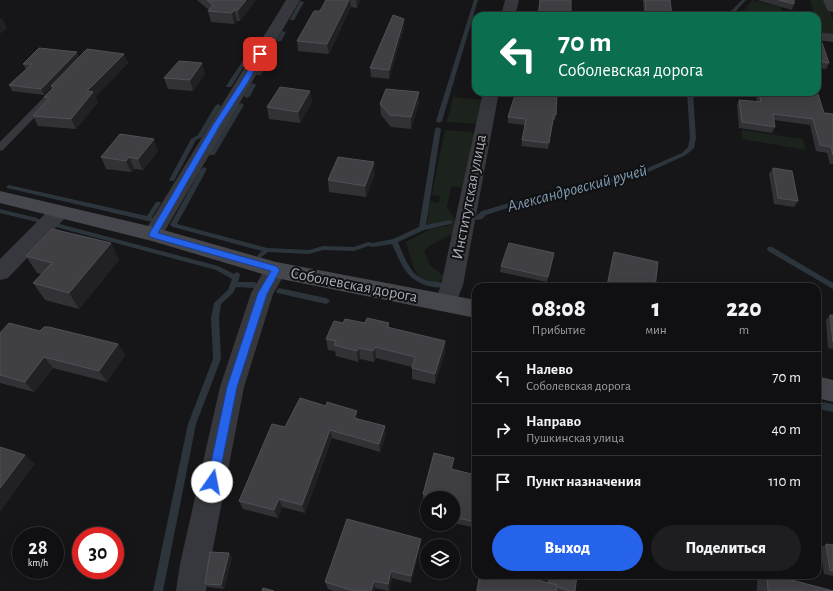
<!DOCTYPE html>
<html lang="ru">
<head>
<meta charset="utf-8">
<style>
	:root { --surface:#101012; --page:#1e1e20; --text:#f1f3f6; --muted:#9c9d9f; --line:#303032; --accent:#2563eb }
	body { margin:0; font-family:"Alegreya Sans",sans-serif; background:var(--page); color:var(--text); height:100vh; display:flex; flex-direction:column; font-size:15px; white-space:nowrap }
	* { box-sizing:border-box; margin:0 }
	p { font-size:13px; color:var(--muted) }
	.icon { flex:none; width:22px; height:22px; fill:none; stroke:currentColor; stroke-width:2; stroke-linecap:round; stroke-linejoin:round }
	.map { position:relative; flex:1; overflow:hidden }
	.drawer { position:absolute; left:472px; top:283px; width:349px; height:296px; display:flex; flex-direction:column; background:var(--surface); border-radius:12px; box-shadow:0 4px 16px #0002,0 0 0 1px var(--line) }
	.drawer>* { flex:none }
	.guide { position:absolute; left:472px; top:12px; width:349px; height:84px; border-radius:12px; box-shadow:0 4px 16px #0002,0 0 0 1px var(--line); background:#0b6e4f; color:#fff; overflow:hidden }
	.controls { position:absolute; left:420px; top:491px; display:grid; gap:8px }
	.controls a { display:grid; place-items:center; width:40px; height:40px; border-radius:50%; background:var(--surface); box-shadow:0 4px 16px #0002,0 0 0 1px var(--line); font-size:20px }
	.speed { position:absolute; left:12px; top:527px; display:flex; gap:8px; font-size:20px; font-weight:700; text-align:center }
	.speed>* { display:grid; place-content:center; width:52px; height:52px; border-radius:50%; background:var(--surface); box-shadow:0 4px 16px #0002,0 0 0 1px var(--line); line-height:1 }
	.speed small { font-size:10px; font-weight:400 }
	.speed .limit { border:6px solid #d22; background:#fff; color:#111 }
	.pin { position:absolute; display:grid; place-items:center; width:34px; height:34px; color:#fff; margin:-17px; border-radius:8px; box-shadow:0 2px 6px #0006 }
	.me { position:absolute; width:44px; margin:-22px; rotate:12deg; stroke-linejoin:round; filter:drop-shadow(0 0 3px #0008) }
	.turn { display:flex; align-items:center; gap:14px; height:84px; padding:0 20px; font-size:18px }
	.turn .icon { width:52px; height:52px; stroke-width:2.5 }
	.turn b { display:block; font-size:28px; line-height:34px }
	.eta { display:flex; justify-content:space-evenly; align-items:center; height:68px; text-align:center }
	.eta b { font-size:24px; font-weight:800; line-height:28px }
	.cta { display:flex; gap:8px; margin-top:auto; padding:8px 20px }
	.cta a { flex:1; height:46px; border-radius:24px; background:var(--accent); color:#fff; font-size:16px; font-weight:800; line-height:46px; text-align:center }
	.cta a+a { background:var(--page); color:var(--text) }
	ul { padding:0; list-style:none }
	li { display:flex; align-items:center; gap:12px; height:52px; padding:0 20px; border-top:1px solid var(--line) }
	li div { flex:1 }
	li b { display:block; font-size:15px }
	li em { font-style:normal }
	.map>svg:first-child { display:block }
</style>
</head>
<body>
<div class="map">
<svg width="833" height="591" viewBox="0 0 833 591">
	<rect width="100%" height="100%" fill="#161618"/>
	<!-- green -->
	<path fill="#1c231d" d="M752 0 781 7 783 16H742V13Z
		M810 0H825L833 20V35L817 34V28L819 27 817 16H815Z
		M453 97 485 100 480 124 446 122 450 112Z
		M445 130 472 132 477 136 463 188 451 186 447 207 457 222 453 234 432 244 424 251 430 265 444 276 439 282C414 286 412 261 406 242L431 229 451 225 448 220 433 227 427 224 430 201 438 203 441 196 432 195Z
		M742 130 803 139 806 150 742 139Z"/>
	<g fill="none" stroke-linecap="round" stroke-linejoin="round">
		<!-- stream -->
		<path fill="#2c353c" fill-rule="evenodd" d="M474 0H478L442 121 439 123 437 122 436 121Z
			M742 0H746L735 12 734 16H730L731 11Z
			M300 1 304 2 294 20H290V19Z
			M282 31 286 32 281 41H277V40Z
			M272 48 276 49 261 75H257V74Z
			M244 59 248 60 231 87H227L226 86Z
			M253 83 256 85 250 96 247 98 245 97 244 96 250 85Z
			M687 92H693L696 138 694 148 686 155 640 176 608 183 550 199 514 206 486 215 482 219 476 220 473 218 482 211 513 202 550 195 608 179 636 173 682 153 688 147 690 138Z
			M241 103 244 105 215 154 214 155H210L209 154 238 105Z
			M218 104 221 106 202 137 196 140 174 181H170L169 180 191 139 198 135 215 106Z
			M438 127 441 129 426 225 450 220 453 222 450 224 424 230 398 242C404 256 409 274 425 280 431 282 437 281 443 283L444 285 443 287C438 288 433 287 428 286 405 279 401 263 392 244L373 247 368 246 354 251 323 250 309 254 268 252 260 258 257 256 262 251 173 227 170 225 201 169 204 167 207 169 177 224 267 248 309 250 323 246 354 247 368 242 373 243 393 239 419 227 435 129Z
			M9 185 147 216 156 202H160L161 203 152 217 154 219 153 221H148L7 188 6 187Z
			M0 209 37 218 40 220 37 222 0 213Z
			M54 223H56L218 266 234 274 237 272 239 273 240 275 238 282H255L258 285 255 288 236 287 233 293 221 304 219 318 221 359 196 424 163 591H153L188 424 213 359 211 318 214 303 228 290 232 279 216 270 56 227H54L53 225Z
			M768 247H772L833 283V289L768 251 767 249Z
			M279 288 326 298 328 299 330 301 328 303 326 304 277 293 276 291Z
			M817 401 833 404V412L817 409Z"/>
		<!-- lane -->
		<path fill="#37383d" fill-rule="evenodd" d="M56 87 60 90 59 92 3 150 0 151V142L53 88Z"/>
		<!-- street -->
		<path fill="#37383d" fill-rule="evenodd" d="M286 0H300L160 239 153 241 146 239 143 234Z
			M505 0H519L515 16H501Z
			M823 0H833V12L828 11Z
			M817 32 833 34V42L817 40Z
			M483 92H499L463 285 454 308 446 311 438 308 435 302 441 285Z
			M59 205 66 207 69 212 66 217 8 278 0 280V259L52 207Z
			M276 262 284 264 287 270 273 294 244 387 210 564 206 591H176L180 564 220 387 251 293 268 264Z"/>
		<!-- secondary -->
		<path fill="#45474d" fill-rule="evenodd" d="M0 191 153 227 276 262 476 300V318L276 278 152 241 0 203Z
			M817 376 833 380V402L817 398Z"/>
	</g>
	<!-- wall -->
	<path fill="#323236" d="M197 0H256L240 21H237L234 24 211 22 208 11 209 10Z
		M326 0H360L357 8 351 7 329 54 298 51 297 41 320 11Z
		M643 0H670L672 16H627L628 12 644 13Z
		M757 0H794V4L792 10Z
		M404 19V28L389 79 371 77 370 68Z
		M817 36 829 63 826 69 817 68Z
		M124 54 128 63 95 97 98 102 76 129 38 126 33 116 46 101 44 97 52 89 51 87 44 95 12 91 9 85 26 69 23 64Z
		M205 74 193 91 168 89 164 78Z
		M419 92V103L411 129 391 127 381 115 380 104Z
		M516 92 556 115 555 120H553L548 149 521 146 525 125 508 123V117Z
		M755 92H817L824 113 833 114V164H830L827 153 816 151 810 125 774 120 775 127 772 133 739 128 737 105 739 100 757 102Z
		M312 102 300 123 269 119 267 107Z
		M158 151 143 170 134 169 131 172 106 169 101 157Z
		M773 168 798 201 794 207 774 204 769 174Z
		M375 174 366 197 329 192 328 180Z
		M111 243 119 260 79 309 45 300 33 283 42 274 37 273 26 256Z
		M614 252 655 287H606L612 258Z
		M554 253 547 282 500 272 501 266Z
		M830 315H833V349L828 348 826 320Z
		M343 323H389V328L445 341V352L435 384 412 379V367L376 358 374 362 360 359 358 362 336 356 335 351 328 350 326 339Z
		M40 331 118 344 125 355 107 382 53 368 34 392 0 383V333Z
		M358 419 386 434 380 452 332 438 305 513 282 507 278 518 243 509 239 501 285 427Z
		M454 458 452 470 471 503 476 504V528L453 523V498H427V501L423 500V494Z
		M826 544 833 545V576L824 574 820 548Z
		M420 547 411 583 392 578 389 591 375 588 374 591H333L328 589 325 582Z
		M232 557 224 589 208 587 205 584Z
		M479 575H518L547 583 548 575H577L575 591H476Z
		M764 575H773L833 591H757V581Z"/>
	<!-- shaded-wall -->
	<path fill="#212124" d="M246 0H256L240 21 238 10Z
		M349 0H350L351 7 329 54 327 44Z
		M356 0H360L357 8Z
		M234 10 237 21 234 24 232 13Z
		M2 18 7 28 0 34V19Z
		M404 19V28L389 79V70Z
		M77 52 79 58 44 95 41 89Z
		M124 54 128 63 95 97 98 102 76 129 71 119 87 91Z
		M202 63 205 74 193 91 190 80Z
		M310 91 312 102 300 123 298 112Z
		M419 92V103L411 129V117Z
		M154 139 158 151 143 170 138 159Z
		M129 157 134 169 131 172 126 161Z
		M374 162 375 174 366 197 365 186Z
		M111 243 119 260 79 309 69 293Z
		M445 341V352L435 384V374Z
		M118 344 125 355 107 382 99 371Z
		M375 347 376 358 374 362 373 351Z
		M359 348 360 359 358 362 357 351Z
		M44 357 53 368 34 392 25 382Z
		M357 411 358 420 354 418Z
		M385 426 386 434 380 452 379 444Z
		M330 430 332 438 305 513 302 505Z
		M25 455 35 464 0 512V488Z
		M279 499 282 507 278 518 274 510Z
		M421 539 420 547 411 583V576Z
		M229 553 232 557 224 589 221 585Z
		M391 571 392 578 389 591 388 584Z
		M374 581 375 588 374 591H371Z"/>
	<!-- building -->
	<path fill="#3f3f44" stroke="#4f5156" d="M207 0H246L238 10H234L232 13 208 11 213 5Z
		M326 0H349L327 44 297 41 314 11H320Z
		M540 0H571V16H538Z
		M645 0H670L672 16H628V12L646 14Z
		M779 0H794V4Z
		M393 15 404 19 389 70 370 68Z
		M817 36 820 37 829 63 817 61Z
		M39 48 77 52 41 89 9 85 32 64H23Z
		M87 49 124 54 87 91 93 92 71 119 33 116 49 98 44 97 54 87 51 86Z
		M179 61 202 63 190 80 164 78Z
		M280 87 310 91 298 112 267 107Z
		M386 89 419 92 411 117 390 115 380 104Z
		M817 91 824 113 833 114V155L831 147 820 145 813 119 773 114 775 127 742 122 739 100 761 102 759 92H817Z
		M516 92H557L556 115 554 114 549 143 522 140 526 119 508 117Z
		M120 134 154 139 138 159 129 157 126 161 101 157Z
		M338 157 374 162 365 186 328 180Z
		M773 168 792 171 798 201 778 198Z
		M52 229 111 243 69 293 33 283 52 263 26 256Z
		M509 243 554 253 548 277 501 266Z
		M614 252 658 262 655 287H607Z
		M830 315H833V342Z
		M367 318 389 323 387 327 445 341 435 374 412 368 415 357 375 347 373 351 359 348 357 351 334 345 336 341 326 339 334 321 343 323 345 319 365 323Z
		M9 323 40 331 44 327H49L118 344 99 371 44 357 25 382 0 375V333Z
		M300 398 326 406 327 402 357 411 354 418 385 426 379 444 330 430 302 505 279 499 274 510 239 501 272 424 285 427Z
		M817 433 818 445 817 444Z
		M0 447 25 455 0 488Z
		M434 453 454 458 451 469 476 475 471 503 476 504V522L453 517V498H440L423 494Z
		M347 519 421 539 411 576 391 571 388 584 374 581 371 591H354L325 582Z
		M826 544 833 545V571L830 570Z
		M210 552 229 553 221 585 205 584Z
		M480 575H518L557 585 556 591H477Z
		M550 575H577L575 591H570L557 587V585L549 583Z
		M767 575H773L833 591H768Z
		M263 588 274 591H262Z"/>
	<!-- route -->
	<path fill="#2563eb" stroke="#184099" d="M258 53 263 54 248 82 220 125 158 233 276 266 280 270 267 294 237 387 218 482 216 486 212 488 208 486 207 482 227 387 258 293 271 271 150 237 149 234 213 125 241 82Z"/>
	<g text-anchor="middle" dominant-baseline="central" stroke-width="4" stroke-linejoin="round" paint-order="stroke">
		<!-- street labels -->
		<g font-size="16" fill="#a8adb8" stroke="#111113">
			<text transform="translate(469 197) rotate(-79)">Институтская улица</text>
			<text transform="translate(354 285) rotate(11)">Соболевская дорога</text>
		</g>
		<!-- water labels -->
		<g font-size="17" font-style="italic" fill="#7f9bb3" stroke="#111113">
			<text transform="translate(577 188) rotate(-15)">Александровский ручей</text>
		</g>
	</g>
</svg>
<div class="controls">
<a><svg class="icon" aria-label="sound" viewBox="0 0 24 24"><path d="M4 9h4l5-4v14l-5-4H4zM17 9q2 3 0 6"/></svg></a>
<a><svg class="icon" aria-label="layers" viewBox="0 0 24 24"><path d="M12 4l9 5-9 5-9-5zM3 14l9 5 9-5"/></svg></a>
</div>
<div class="speed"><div>28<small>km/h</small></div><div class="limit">30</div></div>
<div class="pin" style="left:260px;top:54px;background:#d93025"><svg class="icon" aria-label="arrive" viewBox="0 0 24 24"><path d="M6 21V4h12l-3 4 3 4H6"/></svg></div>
<svg class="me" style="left:212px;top:482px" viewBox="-20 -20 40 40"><circle r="19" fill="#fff"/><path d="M0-13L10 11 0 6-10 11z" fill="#2563eb"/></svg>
<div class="guide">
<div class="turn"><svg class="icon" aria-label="left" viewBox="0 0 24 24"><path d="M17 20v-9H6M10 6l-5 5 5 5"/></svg><div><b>70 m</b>Соболевская дорога</div></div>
</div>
<section class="drawer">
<div class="eta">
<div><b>08:08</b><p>Прибытие</p></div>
<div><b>1</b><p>мин</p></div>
<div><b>220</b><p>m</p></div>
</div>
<ul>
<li><svg class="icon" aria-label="left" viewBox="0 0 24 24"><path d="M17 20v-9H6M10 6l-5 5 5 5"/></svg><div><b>Налево</b><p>Соболевская дорога</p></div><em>70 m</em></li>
<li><svg class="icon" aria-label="right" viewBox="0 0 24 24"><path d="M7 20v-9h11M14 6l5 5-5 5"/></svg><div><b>Направо</b><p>Пушкинская улица</p></div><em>40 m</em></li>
<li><svg class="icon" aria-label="arrive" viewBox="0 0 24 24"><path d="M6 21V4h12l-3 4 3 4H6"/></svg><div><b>Пункт назначения</b></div><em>110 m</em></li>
</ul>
<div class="cta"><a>Выход</a><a>Поделиться</a></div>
</section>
</div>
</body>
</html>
